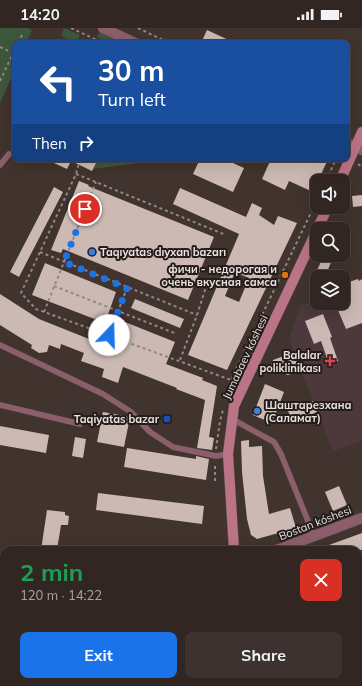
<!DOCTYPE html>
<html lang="en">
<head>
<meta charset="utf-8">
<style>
	:root { --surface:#312622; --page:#3d322f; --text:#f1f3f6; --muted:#a8a5a5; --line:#4c4340; --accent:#1a73e8 }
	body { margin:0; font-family:Mulish,sans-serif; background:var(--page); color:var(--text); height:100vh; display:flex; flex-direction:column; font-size:15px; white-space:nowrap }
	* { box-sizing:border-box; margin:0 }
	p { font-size:13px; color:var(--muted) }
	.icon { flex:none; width:22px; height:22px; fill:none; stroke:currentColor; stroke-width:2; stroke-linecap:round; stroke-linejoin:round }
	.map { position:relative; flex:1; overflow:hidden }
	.panel { position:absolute; left:0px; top:518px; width:362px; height:140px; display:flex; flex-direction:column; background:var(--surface); border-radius:12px 12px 0 0; box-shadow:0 4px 16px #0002,0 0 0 1px var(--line) }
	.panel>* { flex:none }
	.top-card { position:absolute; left:12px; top:12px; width:338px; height:122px; border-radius:8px; box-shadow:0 4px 16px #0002,0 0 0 1px var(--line); background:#1a4fa0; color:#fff; overflow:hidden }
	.tools { position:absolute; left:310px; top:146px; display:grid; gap:8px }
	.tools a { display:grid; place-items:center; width:40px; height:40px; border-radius:8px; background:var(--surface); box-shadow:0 4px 16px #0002,0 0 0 1px var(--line); font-size:20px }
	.pin { position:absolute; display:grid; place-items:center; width:34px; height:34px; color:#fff; margin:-17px; border:2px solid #fff; border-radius:50%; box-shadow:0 1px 4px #0007 }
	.me { position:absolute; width:44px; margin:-22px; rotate:21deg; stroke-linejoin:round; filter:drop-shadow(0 0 3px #0008) }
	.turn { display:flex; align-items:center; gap:14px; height:84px; padding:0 20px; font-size:18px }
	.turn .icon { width:52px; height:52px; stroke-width:2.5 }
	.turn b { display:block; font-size:28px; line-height:34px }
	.then { display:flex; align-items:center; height:38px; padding:0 20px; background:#0003; gap:8px; font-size:15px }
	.round { display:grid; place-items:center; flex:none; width:42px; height:42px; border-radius:8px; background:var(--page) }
	.summary { display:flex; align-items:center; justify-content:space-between; height:68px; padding:0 20px }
	h1 { font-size:24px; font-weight:700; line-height:30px; color:#1e9e55 }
	.button { display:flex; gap:8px; margin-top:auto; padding:8px 20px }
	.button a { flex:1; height:46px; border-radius:8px; background:var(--accent); color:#fff; font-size:16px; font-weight:700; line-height:46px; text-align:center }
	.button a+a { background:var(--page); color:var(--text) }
	.status { display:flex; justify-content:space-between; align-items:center; height:28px; padding:0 20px; background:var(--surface); direction:ltr }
	.status svg { height:11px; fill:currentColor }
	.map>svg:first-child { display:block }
</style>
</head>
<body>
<div class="status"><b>14:20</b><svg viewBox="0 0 49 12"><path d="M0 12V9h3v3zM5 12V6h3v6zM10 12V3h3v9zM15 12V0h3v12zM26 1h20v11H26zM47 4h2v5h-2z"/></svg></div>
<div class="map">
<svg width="362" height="658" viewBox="0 0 362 658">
	<rect width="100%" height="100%" fill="#41332e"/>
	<!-- education -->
	<path fill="#4a3b2e" d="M0 576 4 577V654H8V656L0 654Z"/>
	<!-- medical -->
	<path fill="#4d383c" d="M362 259V413L333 423 289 311 300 278 316 272 317 275H343Z"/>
	<!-- green -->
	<path fill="#3d573d" d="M0 0H28L32 2 26 15H15V41L0 75Z
		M64 0 80 7 76 15 61 8Z
		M100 4 122 15H110L97 9Z
		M98 131H166L93 141Z"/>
	<!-- building -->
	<path fill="#ccb9b4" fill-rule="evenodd" d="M207 2 235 15H201Z
		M45 131H98L92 143 71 133 67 141Z
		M200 131H224L244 140 233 164 193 146Z
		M271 131H328L313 164 289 153 285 162 262 151Z
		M79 153 89 157 88 158 214 209 188 272 63 221 61 225 51 222Z
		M54 159 63 164 19 249 10 244Z
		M180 160 246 189 252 175 262 180 259 187 274 197 278 188 297 195 227 342 188 327 239 206 173 176ZM235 244 249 250 239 274 225 268Z
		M362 167V178L353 179 352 168Z
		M324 227H334L325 249H314Z
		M45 235 116 264 105 295 32 267Z
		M358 251 359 253 362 251V295L346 301 335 275H343V256Z
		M0 266 39 291 89 311 90 307 116 317 125 294 175 314 166 336 203 350 202 352 217 358 209 409 214 410 212 422 197 420 205 372 176 361 177 360 123 339 118 355 102 349 104 341 81 333 84 325 61 316 60 321 49 317 47 324 39 325 31 320 32 317 0 297Z
		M135 271 184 291 180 300 131 280Z
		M323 286 332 309 330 310 338 333 329 336 321 313 314 316 305 293Z
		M295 324 301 342 288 347 270 340 273 332Z
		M265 356 284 364 272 395 253 387Z
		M313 373 317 384 293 394 288 383Z
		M103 384 130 389 124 419 97 414Z
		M0 398 49 407 46 425 0 417Z
		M75 409 86 411 83 430 72 428Z
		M249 412V419L262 418 263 448 269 486 290 480 296 500 257 511 251 507 247 491 242 444 241 413Z
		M127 420 196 431V428L209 431 206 452 124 439Z
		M339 458 347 477 333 483 325 464Z
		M98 465 204 478 202 496 96 482Z
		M47 482 65 484V487L69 488 68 497H61L57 522H41Z
		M362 505V522H318V521Z"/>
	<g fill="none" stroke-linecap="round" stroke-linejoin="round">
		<defs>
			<path id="lane" d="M0 137 9 126
				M0 317 103 366 131 384 150 404 173 419 216 428 228 426
				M0 377 80 396
				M232 391 274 414 281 426 314 508
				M237 654 244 658"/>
			<path id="street" d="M103 0 135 15
				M347 115 362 122
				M277 522 362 490
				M358 658 362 656"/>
			<path id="secondary" d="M340 153 362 104
				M317 201 328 179
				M234 522 228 426 234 378 317 202
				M219 658V654"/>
		</defs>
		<!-- lane casing -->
		<use href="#lane" stroke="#5c4f4a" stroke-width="6"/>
		<!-- street casing -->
		<use href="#street" stroke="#5c4f4a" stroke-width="11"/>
		<!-- secondary casing -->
		<use href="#secondary" stroke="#5c4f4a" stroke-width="11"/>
		<!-- path -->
		<path stroke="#938783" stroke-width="2" stroke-dasharray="3 3" stroke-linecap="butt" d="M71 0 103 15
			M138 0 169 15
			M18 15 23 5
			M0 19 13 25
			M0 53 15 21
			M80 131 76 146 21 265 36 281 231 352
			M358 136 362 139
			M76 146 226 207
			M326 153 336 131
			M40 224 197 287
			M54 258 177 306
			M44 284 96 154
			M109 307 127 260
			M180 332 197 287 211 243
			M227 369 231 352 317 172
			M216 421 220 393 223 382
			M215 453V436"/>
		<!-- lane -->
		<use href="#lane" stroke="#8c5e6b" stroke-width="5.5"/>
		<!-- street -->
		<use href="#street" stroke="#8c5e6b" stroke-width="10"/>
		<!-- secondary -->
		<use href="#secondary" stroke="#bb7387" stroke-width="10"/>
	</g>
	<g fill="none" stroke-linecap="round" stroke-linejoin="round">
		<!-- route -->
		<path stroke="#1a73e8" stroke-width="7" stroke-dasharray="0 12.6" d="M85 181 64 234 127 260 109 307"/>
	</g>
	<!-- markers -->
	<g fill="#3f7fe0" stroke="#231c1a" stroke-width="1.5">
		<circle cx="92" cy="224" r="4"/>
		<circle cx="257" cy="383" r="4"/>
	</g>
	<circle fill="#e8710a" stroke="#231c1a" stroke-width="1.5" cx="285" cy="247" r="4"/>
	<path fill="#e0444e" stroke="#231c1a" stroke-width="1.5" d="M328 327h4v4h4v4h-4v4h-4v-4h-4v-4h4z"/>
	<rect fill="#1a4fb4" stroke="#231c1a" stroke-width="1.5" x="163" y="387" width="8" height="8" rx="2"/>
	<g text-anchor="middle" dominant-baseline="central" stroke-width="4" stroke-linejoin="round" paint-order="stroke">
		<!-- poi labels -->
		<g font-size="11" font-weight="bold" fill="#ebe2de" stroke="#231c1a" text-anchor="end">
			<text x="100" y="224" text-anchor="start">Taqıyatas dıyxan bazarı</text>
			<text x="277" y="241">фичи - недорогая и<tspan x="277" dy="13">очень вкусная самса</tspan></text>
			<text x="321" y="327">Balalar<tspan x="321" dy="13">poliklinikası</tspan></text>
			<text x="265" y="377" text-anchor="start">Шаштарезхана<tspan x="265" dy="13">(Саламат)</tspan></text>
			<text x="159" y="391">Taqiyatas bazar</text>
		</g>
		<!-- street labels -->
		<g font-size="11" fill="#ebe2de" stroke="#231c1a">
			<text transform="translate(245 329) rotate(-65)">Jumabaev kóshesi</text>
			<text transform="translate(315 495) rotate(-21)">Bostan kóshesi</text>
		</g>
	</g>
</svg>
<div class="tools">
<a><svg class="icon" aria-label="sound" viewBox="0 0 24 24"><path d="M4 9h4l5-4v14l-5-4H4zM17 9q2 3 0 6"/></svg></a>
<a><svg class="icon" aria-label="search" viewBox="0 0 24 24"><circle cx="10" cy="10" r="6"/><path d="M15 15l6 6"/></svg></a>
<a><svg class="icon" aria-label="layers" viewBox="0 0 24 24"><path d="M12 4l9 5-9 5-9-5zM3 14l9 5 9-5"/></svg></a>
</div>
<div class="pin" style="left:85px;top:181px;background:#d93025"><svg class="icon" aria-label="arrive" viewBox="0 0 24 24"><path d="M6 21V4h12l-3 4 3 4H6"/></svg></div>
<svg class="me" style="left:109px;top:307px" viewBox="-20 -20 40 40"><circle r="19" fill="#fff"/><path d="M0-13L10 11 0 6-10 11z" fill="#1a73e8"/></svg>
<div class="top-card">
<div class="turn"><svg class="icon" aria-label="left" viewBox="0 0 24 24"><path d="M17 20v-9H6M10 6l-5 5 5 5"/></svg><div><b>30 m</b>Turn left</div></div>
<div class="then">Then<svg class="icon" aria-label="right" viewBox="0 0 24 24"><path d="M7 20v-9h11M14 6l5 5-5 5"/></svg></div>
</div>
<section class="panel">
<div class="summary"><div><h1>2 min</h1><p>120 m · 14:22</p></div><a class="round" style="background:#d93025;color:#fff"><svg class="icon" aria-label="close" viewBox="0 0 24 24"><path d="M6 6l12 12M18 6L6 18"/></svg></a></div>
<div class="button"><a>Exit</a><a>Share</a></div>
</section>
</div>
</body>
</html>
